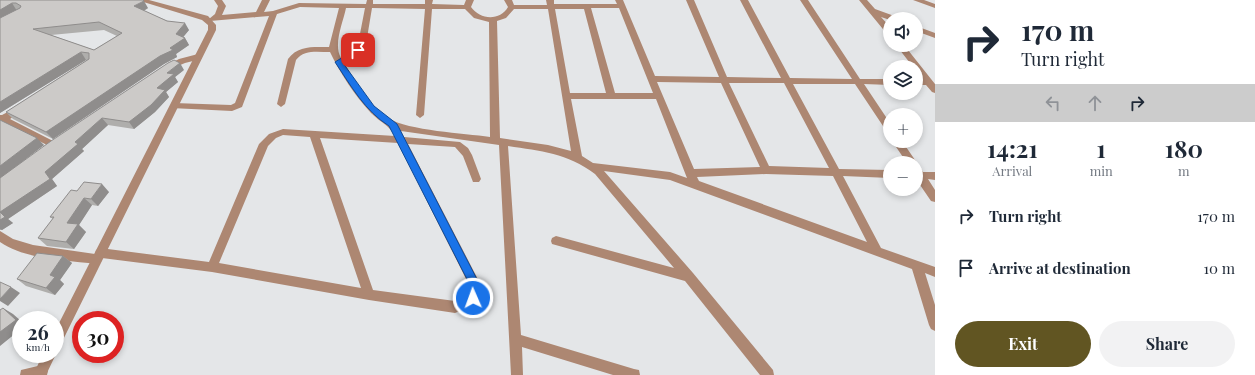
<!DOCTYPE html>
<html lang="en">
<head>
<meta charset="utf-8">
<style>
	:root { --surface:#fff; --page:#f2f2f3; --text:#1f2937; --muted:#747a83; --accent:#615522 }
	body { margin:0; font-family:"Playfair Display",serif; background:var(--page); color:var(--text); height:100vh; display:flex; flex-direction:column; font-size:15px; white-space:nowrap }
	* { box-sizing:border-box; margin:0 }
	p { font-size:13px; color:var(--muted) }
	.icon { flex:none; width:22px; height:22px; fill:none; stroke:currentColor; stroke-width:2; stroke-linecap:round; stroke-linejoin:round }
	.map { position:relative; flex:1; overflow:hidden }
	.details { display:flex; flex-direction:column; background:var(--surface); width:320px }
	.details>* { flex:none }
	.top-card { background:#fff; color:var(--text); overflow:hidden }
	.tools { position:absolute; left:883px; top:12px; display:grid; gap:8px }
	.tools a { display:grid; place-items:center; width:40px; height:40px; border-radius:50%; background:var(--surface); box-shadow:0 2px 6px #0003; font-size:20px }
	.speed { position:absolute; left:12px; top:311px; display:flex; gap:8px; font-size:20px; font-weight:700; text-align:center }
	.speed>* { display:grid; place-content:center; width:52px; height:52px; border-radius:50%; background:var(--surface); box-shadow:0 2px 6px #0003; line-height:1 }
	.speed small { font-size:10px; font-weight:400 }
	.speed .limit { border:6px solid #d22; background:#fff; color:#111 }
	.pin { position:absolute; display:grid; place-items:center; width:34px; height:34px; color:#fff; margin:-17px; border-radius:8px; box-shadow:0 2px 6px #0006 }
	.me { position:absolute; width:44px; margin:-22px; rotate:358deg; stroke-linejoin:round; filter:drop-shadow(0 0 3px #0008) }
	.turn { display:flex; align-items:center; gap:14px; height:84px; padding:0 20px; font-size:18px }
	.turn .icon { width:52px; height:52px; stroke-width:2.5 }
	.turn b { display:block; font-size:28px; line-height:34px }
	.lanes { display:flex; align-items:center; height:38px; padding:0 20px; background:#0003; justify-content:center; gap:20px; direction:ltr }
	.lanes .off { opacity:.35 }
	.eta { display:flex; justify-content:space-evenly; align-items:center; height:68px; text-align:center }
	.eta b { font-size:24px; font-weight:700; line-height:28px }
	.action { display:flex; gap:8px; margin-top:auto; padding:8px 20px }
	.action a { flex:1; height:46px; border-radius:24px; background:var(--accent); color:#fff; font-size:16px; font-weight:700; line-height:46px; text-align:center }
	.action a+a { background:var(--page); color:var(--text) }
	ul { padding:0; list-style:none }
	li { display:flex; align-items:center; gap:12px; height:52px; padding:0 20px }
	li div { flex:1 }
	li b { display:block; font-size:15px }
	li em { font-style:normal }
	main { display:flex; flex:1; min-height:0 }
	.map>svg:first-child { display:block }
</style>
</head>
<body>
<main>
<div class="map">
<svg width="935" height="375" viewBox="0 0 935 375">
	<rect width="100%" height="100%" fill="#e4e6e8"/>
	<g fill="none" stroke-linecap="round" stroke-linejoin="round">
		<!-- minor -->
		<path fill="#ad8772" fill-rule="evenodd" d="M214 0H222L226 6 222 15 256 12 262 0H270L264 12 273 11 299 3 366 4 367 0H373V4H425V0H433L432 4 464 5 466 0H474L471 7C480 20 500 21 508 7L504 0H512L514 5H547L546 0H554V4H617L615 0H623L655 76 719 77 686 0H694L727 77 781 78 740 0H748L790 78 852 79 800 0H808L860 79H890V85L864 84 890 123V133L887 132 855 84H793L839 169 890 170V178L843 176 881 248 935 267V277L925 273 935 305V331L931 329 929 325 912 269 670 180 604 171 693 273 773 370 774 375H760L685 281 552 244 551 241 552 238 556 236 674 268 595 174C567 153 541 151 508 146L521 335 634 369 639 370 640 375H613L522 347 523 375H511L499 145 401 131 404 137 460 142 468 148 472 155 481 179 479 182H473L463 156 455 147 408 144 482 287 474 305 455 313 369 300 212 272 102 258 101 262 97 264C65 260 27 260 0 242V231L13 239 33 245 95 254 96 250 100 248 209 262 259 144 269 134 283 129 395 136C388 124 381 123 371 113 355 96 340 73 330 52 318 52 304 49 296 60L285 104 281 107 277 104 288 59C298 45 314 47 329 47L339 8 300 7 277 14 242 107 232 111 171 108 170 106 174 103 231 105 235 103 269 16 210 21 209 19 215 14 218 6ZM346 8H365L358 44 355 48 341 58C333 44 343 23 346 8ZM372 8 425 9 416 115 420 118 424 115 432 9H465L474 18 489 22 490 137C464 133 409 131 388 118 369 106 356 82 344 63L361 52 366 44ZM591 8H619L653 93H615ZM514 9H548L571 151 548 145 500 138 497 21 506 18ZM555 9H584L606 93H570ZM657 82 721 83 760 167 694 169ZM729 83H784L829 168 769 166ZM571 99H656L687 178 670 172 593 163 582 156ZM283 135 310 137 361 288 219 263 268 146 276 138ZM320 138 398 143 470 287 465 297 455 301 373 290ZM766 174 833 176 867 242 699 181 697 177Z
			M859 0H867L875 9 897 17 898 19 890 20 881 17 890 27V34H887Z
			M913 0H924L935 4V8Z
			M916 26 935 33V38L916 31Z
			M896 45H904L935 84V93L932 92 926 85H916V79H922L916 71V67H913Z
			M198 54 202 57 201 59 185 63 166 71 162 68 179 59Z
			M21 105 24 106 25 108 24 110 10 119 57 143 59 145 57 147H51L3 123 0 124V115H2Z
			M892 141H902L915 160 917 163 916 164V163H907Z
			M916 165 919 166 923 172H935V180L928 179 935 190V202L931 201 916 179Z
			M42 365 47 366 48 371 47 375H20L21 370Z"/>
		<!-- tertiary -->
		<path fill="#ad8772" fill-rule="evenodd" d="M137 0H149L208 16 216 25V30L59 348 55 350V331L208 30V25L202 20Z
			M55 351 56 354 46 375H33L43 354H55Z"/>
	</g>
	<!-- wall -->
	<path fill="#afaeac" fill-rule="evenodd" d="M0 0 148 8 144 11 189 30 183 37 185 38 189 45 176 54 177 57 164 64 53 139 13 119 6 112 87 60H86L0 113ZM104 30 117 36 94 50 51 35Z
		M184 70 175 77 178 82 166 92 169 97 155 112 134 129 108 125 82 149 84 151 52 179 57 186 8 219 13 223 2 230H0V120L44 145 19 164Z
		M77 191 109 192 98 206 92 205 79 225 86 232 74 249 47 246 38 238 53 219 50 217Z
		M63 256 72 263 60 280 64 284 55 295 26 286 17 279Z"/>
	<!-- shaded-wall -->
	<path fill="#8f8d8c" d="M144 1 148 8 138 14 134 6Z
		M12 3 17 11 0 20V10Z
		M185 23 189 30 180 41 185 38 189 45 176 54 177 57 164 64 53 139 46 132 170 48 176 34Z
		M81 52 86 60 0 113V102Z
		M180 63 184 70 175 77 178 82 166 92 169 97 155 112 134 129 129 122 157 88 167 73Z
		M102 118 108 125 82 149 84 151 52 179 57 186 8 219 13 223 2 230 0 229V212L45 172 75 142Z
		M37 138 44 145 0 179V166Z
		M102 184 109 192 98 206 91 199Z
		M84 198 92 205 79 225 86 232 74 249 66 242 67 223Z
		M63 256 72 263 60 280 64 284 55 295 46 288 50 275Z
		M11 287 20 293 8 306 0 301V299Z
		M3 308 13 314 21 321V329L0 346V332Z"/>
	<!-- building -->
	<path fill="#cccac8" stroke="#8f8d8c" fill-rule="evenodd" d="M0 0H143L144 1 134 6 167 21 185 23 176 34 185 38 170 48 173 50 160 56 46 132 6 112 89 59V53L81 52 0 102V18L20 8 21 6 16 3H12L0 10ZM99 22 122 33 94 50 33 29Z
		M174 60 180 63 167 73 174 74 157 88 165 90 151 105 129 122 102 118 75 142 78 144 45 172 50 179 0 212V178L51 141 168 63Z
		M0 120 37 138 0 166Z
		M84 182 102 184 91 199 84 198 67 223 78 224 66 242 38 238 54 217H50L71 190 77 191Z
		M0 212 5 217 0 220Z
		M37 253 63 256 50 275 55 277 46 288 17 279Z
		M0 282 11 287 0 299Z
		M3 308 16 320 0 332V310Z"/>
	<!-- route -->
	<path fill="#1a73e8" stroke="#114b97" d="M358 48 361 49V52L343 63 374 106 397 124 481 287 477 301 473 303 469 301 468 298 471 287 389 126C365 111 351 86 335 62Z"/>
</svg>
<div class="tools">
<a><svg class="icon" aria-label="sound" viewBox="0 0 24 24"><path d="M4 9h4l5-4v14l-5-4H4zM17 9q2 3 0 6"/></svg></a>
<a><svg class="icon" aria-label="layers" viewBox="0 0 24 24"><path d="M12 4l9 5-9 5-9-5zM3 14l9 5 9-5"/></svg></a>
<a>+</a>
<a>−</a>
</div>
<div class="speed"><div>26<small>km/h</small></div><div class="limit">30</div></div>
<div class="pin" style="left:358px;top:50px;background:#d93025"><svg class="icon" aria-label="arrive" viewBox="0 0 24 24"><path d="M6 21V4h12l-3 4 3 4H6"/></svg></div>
<svg class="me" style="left:473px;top:298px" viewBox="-20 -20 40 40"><circle r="17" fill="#1a73e8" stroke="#fff" stroke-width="3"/><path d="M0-11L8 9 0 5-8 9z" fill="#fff"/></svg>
</div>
<section class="details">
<div class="top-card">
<div class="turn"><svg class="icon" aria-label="right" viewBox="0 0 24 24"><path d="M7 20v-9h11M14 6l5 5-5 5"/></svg><div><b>170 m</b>Turn right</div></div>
<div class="lanes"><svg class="icon off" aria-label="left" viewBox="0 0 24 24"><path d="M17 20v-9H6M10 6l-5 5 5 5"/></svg><svg class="icon off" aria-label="ahead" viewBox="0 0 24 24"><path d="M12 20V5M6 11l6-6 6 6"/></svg><svg class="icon" aria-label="right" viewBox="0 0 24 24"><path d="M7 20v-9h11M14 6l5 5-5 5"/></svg></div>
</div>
<div class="eta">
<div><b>14:21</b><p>Arrival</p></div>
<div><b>1</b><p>min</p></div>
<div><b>180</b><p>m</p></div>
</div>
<ul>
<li><svg class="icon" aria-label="right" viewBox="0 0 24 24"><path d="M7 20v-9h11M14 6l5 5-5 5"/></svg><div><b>Turn right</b></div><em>170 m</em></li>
<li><svg class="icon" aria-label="arrive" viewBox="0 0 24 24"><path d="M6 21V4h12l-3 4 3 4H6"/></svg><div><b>Arrive at destination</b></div><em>10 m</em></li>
</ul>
<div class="action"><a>Exit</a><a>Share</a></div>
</section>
</main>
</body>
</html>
